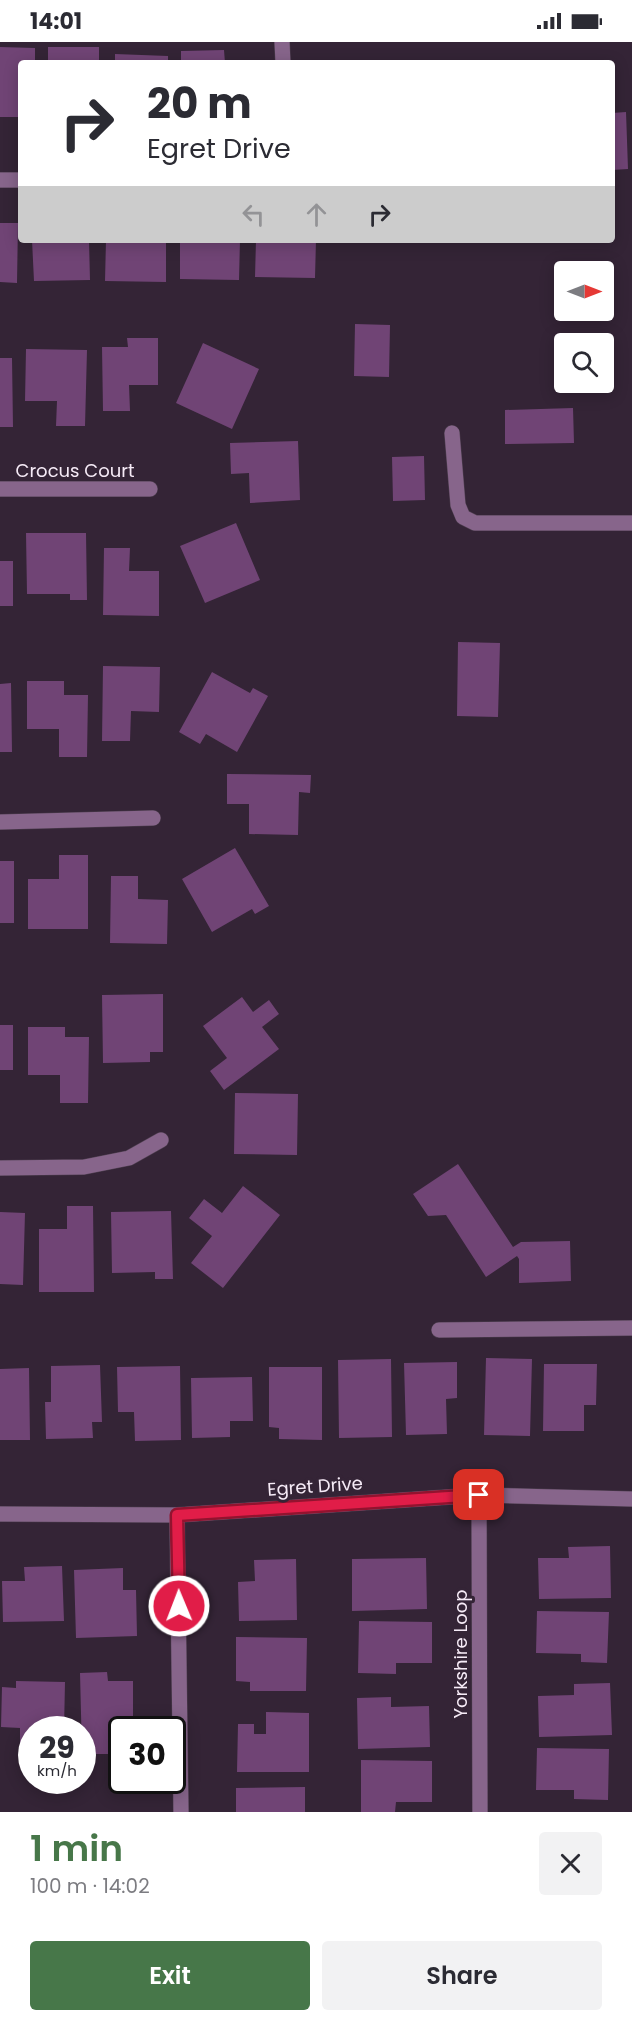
<!DOCTYPE html>
<html lang="en">
<head>
<meta charset="utf-8">
<style>
	:root { --surface:#fff; --page:#f2f2f3; --text:#2b2b33; --muted:#7c7c81; --accent:#477749 }
	body { margin:0; font-family:Poppins,sans-serif; background:var(--page); color:var(--text); height:100vh; display:flex; flex-direction:column; font-size:22px; white-space:nowrap }
	* { box-sizing:border-box; margin:0 }
	p { font-size:20px; color:var(--muted) }
	.icon { flex:none; width:33px; height:33px; fill:none; stroke:currentColor; stroke-width:2; stroke-linecap:round; stroke-linejoin:round }
	.map { position:relative; height:1770px; overflow:hidden }
	.drawer { display:flex; flex-direction:column; background:var(--surface); flex:1 }
	.drawer>* { flex:none }
	.banner { position:absolute; left:18px; top:18px; width:597px; height:183px; border-radius:6px; box-shadow:0 3px 15px #0003; background:#fff; color:var(--text); overflow:hidden }
	.needle { width:39px; rotate:90deg }
	.buttons { position:absolute; left:554px; top:219px; display:grid; gap:12px }
	.buttons a { display:grid; place-items:center; width:60px; height:60px; border-radius:6px; background:var(--surface); box-shadow:0 3px 15px #0003; font-size:30px }
	.speed { position:absolute; left:18px; top:1674px; display:flex; gap:12px; font-size:30px; font-weight:700; text-align:center }
	.speed>* { display:grid; place-content:center; width:78px; height:78px; border-radius:50%; background:var(--surface); box-shadow:0 3px 15px #0003; line-height:1 }
	.speed small { font-size:15px; font-weight:400 }
	.speed .limit { border:3px solid #111; border-radius:9px; background:#fff; color:#111 }
	.pin { position:absolute; display:grid; place-items:center; width:51px; height:51px; color:#fff; margin:-26px; border-radius:12px; box-shadow:0 3px 9px #0006 }
	.me { position:absolute; width:66px; margin:-33px; rotate:359deg; stroke-linejoin:round; filter:drop-shadow(0 0 4px #0008) }
	.turn { display:flex; align-items:center; gap:21px; height:126px; padding:0 30px; font-size:27px }
	.turn .icon { width:78px; height:78px; stroke-width:2.5 }
	.turn b { display:block; font-size:42px; line-height:51px }
	.lanes { display:flex; align-items:center; height:57px; padding:0 30px; background:#0003; justify-content:center; gap:30px; direction:ltr }
	.lanes .off { opacity:.35 }
	.round { display:grid; place-items:center; flex:none; width:63px; height:63px; border-radius:6px; background:var(--page) }
	.headline { display:flex; align-items:center; justify-content:space-between; height:102px; padding:0 30px }
	h1 { font-size:36px; font-weight:600; line-height:45px; color:var(--accent) }
	.action { display:flex; gap:12px; margin-top:auto; padding:12px 30px }
	.action a { flex:1; height:69px; border-radius:6px; background:var(--accent); color:#fff; font-size:24px; font-weight:600; line-height:69px; text-align:center }
	.action a+a { background:var(--page); color:var(--text) }
	.status { display:flex; justify-content:space-between; align-items:center; height:42px; padding:0 30px; background:var(--surface); direction:ltr }
	.status svg { height:16px; fill:currentColor }
	.map>svg:first-child { display:block }
</style>
</head>
<body>
<div class="status"><b>14:01</b><svg viewBox="0 0 49 12"><path d="M0 12V9h3v3zM5 12V6h3v6zM10 12V3h3v9zM15 12V0h3v12zM26 1h20v11H26zM47 4h2v5h-2z"/></svg></div>
<div class="map">
<svg width="632" height="1770" viewBox="0 0 632 1770">
	<rect width="100%" height="100%" fill="#342436"/>
	<!-- building -->
	<path fill="#704475" d="M0 5 35 6V21H21V75H0Z
		M48 5H99V21H48Z
		M224 8 225 21H181V9Z
		M115 12 168 14V21H115Z
		M626 70 628 127 612 128V71Z
		M0 181H18L17 241 0 240Z
		M32 198H89L90 238 34 239Z
		M106 198H166V240L105 239Z
		M180 198H240L239 238 180 237Z
		M256 198H316L315 236 255 235Z
		M355 282 390 283 389 335 354 334Z
		M127 296H158V343H129L130 369H103L102 305H128Z
		M203 301 259 327 232 387 176 361Z
		M26 307 87 308 85 384H56L57 359H25Z
		M0 316H12L13 385H0Z
		M573 366 574 401 505 402V368Z
		M298 399 300 458 250 461 249 431 231 432 230 401Z
		M424 414 425 458 393 459 392 415Z
		M236 481 260 538 205 561 180 504Z
		M26 491H86L87 558H70V552H27Z
		M104 506H130L129 529H159V574L103 573Z
		M0 519H13V564H0Z
		M458 600 500 601 498 675 457 674Z
		M103 624 160 625 159 670 131 669 130 699H102Z
		M212 630 250 651 253 646 268 654 237 710 206 692 200 702 179 690Z
		M27 639H64V653H88L87 715H59V687H27Z
		M11 641 12 710H0V642Z
		M227 732 311 733 310 751 299 750 298 793 249 792V762H227Z
		M235 806 269 864 255 872 252 867 212 890 182 837Z
		M59 813H88V887H28V837H59Z
		M0 819H14V881H0Z
		M111 834H138V857L168 858 167 902 110 901Z
		M163 952V1010H150V1020L103 1021 102 953Z
		M242 955 253 970 269 958 279 972 262 985 279 1007 224 1048 210 1029 227 1016 203 984Z
		M0 983H13V1028H0Z
		M28 985H65V995H89L88 1061H60V1033H28Z
		M235 1051 298 1052 297 1113 234 1112Z
		M458 1122 513 1205 521 1200 570 1199 571 1239 519 1241V1217L517 1214 486 1235 446 1173 428 1174 413 1152Z
		M243 1144 280 1173 223 1246 191 1221 212 1194 189 1176 204 1157 222 1171Z
		M67 1164H93L94 1250H39V1187H67Z
		M171 1169 173 1237H155V1230L112 1231 111 1170Z
		M0 1170 25 1171 23 1243 0 1242Z
		M486 1316 532 1317 530 1394 484 1393Z
		M391 1317 392 1395 339 1396 338 1318Z
		M457 1320V1356L446 1357 447 1392 406 1393 404 1321Z
		M544 1322H597L596 1363H584V1389H543Z
		M100 1323 102 1380H92L93 1396 46 1397 45 1360H51V1324Z
		M180 1324 181 1398 135 1399 134 1370H118L117 1325Z
		M269 1325H322V1398L279 1397V1386L269 1385Z
		M29 1326 30 1398H0V1327Z
		M252 1335 253 1379H230V1395L192 1396 191 1336Z
		M610 1504 611 1556 539 1557 538 1516H569L568 1505Z
		M426 1516 427 1567 352 1569V1517Z
		M296 1517 297 1578 239 1579 238 1540 255 1539 254 1518Z
		M62 1524 64 1579 3 1580 2 1539H25L24 1525Z
		M123 1526V1548H136L137 1594 76 1596 74 1528Z
		M537 1569 609 1570 607 1621 581 1620V1612L536 1611Z
		M359 1579 432 1580V1621H396V1632L358 1631Z
		M236 1595 307 1596 306 1649H250V1640L236 1639Z
		M107 1630 108 1639H133V1688H122V1712H82L80 1631Z
		M16 1639 65 1640 64 1688H32V1714H20V1686L1 1685 2 1645 16 1646Z
		M610 1641 612 1693 539 1695 538 1654 574 1653V1642Z
		M391 1655V1665L429 1664 430 1705 358 1707 357 1656Z
		M266 1670 309 1671V1730H237L238 1682H254V1692H266Z
		M537 1706 609 1707 608 1758 574 1757V1748H536Z
		M361 1718 432 1719V1760H396L395 1770H361Z
		M305 1745V1770H236V1746Z"/>
	<g fill="none" stroke-linecap="round" stroke-linejoin="round">
		<defs>
			<path id="minor" d="M282 0 283 21
				M0 138H21
				M452 391 458 463 463 475 475 481H632
				M0 447H150
				M0 780 153 776
				M0 1126 84 1125 129 1116 161 1098
				M439 1288 632 1286
				M479 1453 480 1770
				M0 1472 177 1473 479 1453 632 1457
				M177 1473 181 1770"/>
		</defs>
		<!-- minor casing -->
		<use href="#minor" stroke="#4f4051" stroke-width="16"/>
		<!-- minor -->
		<use href="#minor" stroke="#87658b" stroke-width="15"/>
	</g>
	<g fill="none" stroke-linecap="round" stroke-linejoin="round">
		<defs>
			<path id="route" d="M179 1564 177 1473 479 1453"/>
		</defs>
		<!-- route casing -->
		<use href="#route" stroke="#92132f" stroke-width="15"/>
		<!-- route -->
		<use href="#route" stroke="#e11d48" stroke-width="10"/>
	</g>
	<g text-anchor="middle" dominant-baseline="central" stroke-width="6" stroke-linejoin="round" paint-order="stroke">
		<!-- street labels -->
		<g font-size="18" fill="#f6ebf7" stroke="#342436">
			<text x="75" y="428">Crocus Court</text>
			<text transform="translate(315 1444) rotate(-4)">Egret Drive</text>
			<text transform="translate(460 1612) rotate(-90)">Yorkshire Loop</text>
		</g>
	</g>
</svg>
<div class="buttons">
<a><svg class="needle" viewBox="-14 -14 28 28"><path d="M0-13l5 13h-10z" fill="#e53935"/><path d="M0 13l5-13h-10z" fill="#7c7c81"/></svg></a>
<a><svg class="icon" aria-label="search" viewBox="0 0 24 24"><circle cx="10" cy="10" r="6"/><path d="M15 15l6 6"/></svg></a>
</div>
<div class="speed"><div>29<small>km/h</small></div><div class="limit">30</div></div>
<div class="pin" style="left:479px;top:1453px;background:#d93025"><svg class="icon" aria-label="arrive" viewBox="0 0 24 24"><path d="M6 21V4h12l-3 4 3 4H6"/></svg></div>
<svg class="me" style="left:179px;top:1564px" viewBox="-20 -20 40 40"><circle r="17" fill="#e11d48" stroke="#fff" stroke-width="3"/><path d="M0-11L8 9 0 5-8 9z" fill="#fff"/></svg>
<div class="banner">
<div class="turn"><svg class="icon" aria-label="right" viewBox="0 0 24 24"><path d="M7 20v-9h11M14 6l5 5-5 5"/></svg><div><b>20 m</b>Egret Drive</div></div>
<div class="lanes"><svg class="icon off" aria-label="left" viewBox="0 0 24 24"><path d="M17 20v-9H6M10 6l-5 5 5 5"/></svg><svg class="icon off" aria-label="ahead" viewBox="0 0 24 24"><path d="M12 20V5M6 11l6-6 6 6"/></svg><svg class="icon" aria-label="right" viewBox="0 0 24 24"><path d="M7 20v-9h11M14 6l5 5-5 5"/></svg></div>
</div>
</div>
<section class="drawer">
<div class="headline"><div><h1>1 min</h1><p>100 m · 14:02</p></div><a class="round"><svg class="icon" aria-label="close" viewBox="0 0 24 24"><path d="M6 6l12 12M18 6L6 18"/></svg></a></div>
<div class="action"><a>Exit</a><a>Share</a></div>
</section>
</body>
</html>
